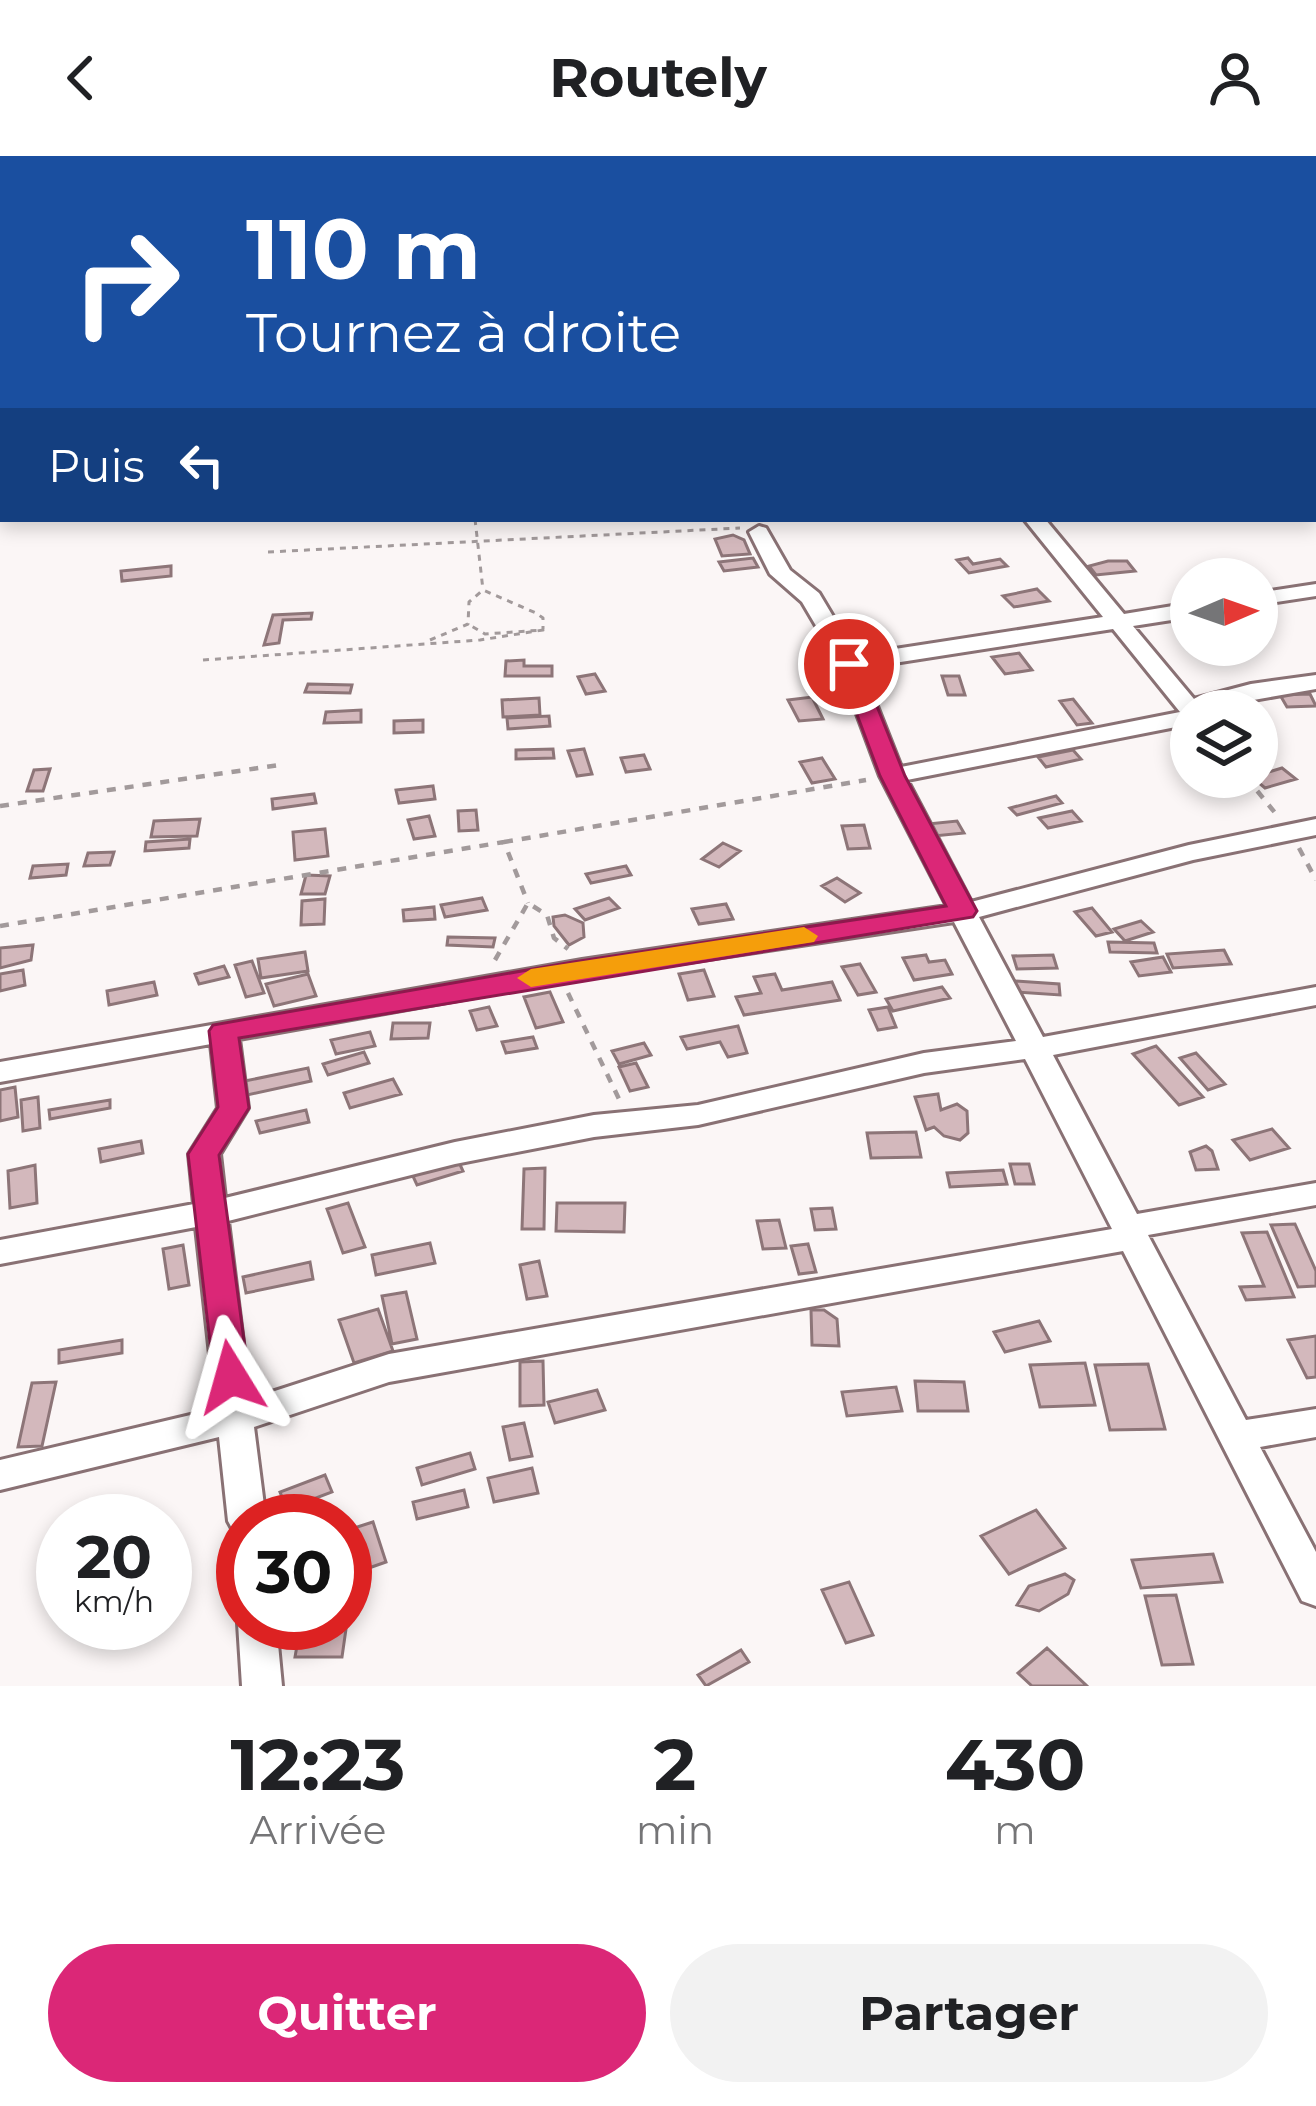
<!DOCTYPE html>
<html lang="fr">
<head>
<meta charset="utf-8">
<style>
	:root { --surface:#fff; --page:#f2f2f2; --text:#202124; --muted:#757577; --accent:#db2777 }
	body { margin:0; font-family:Montserrat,sans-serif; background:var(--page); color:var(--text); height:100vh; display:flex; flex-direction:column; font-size:45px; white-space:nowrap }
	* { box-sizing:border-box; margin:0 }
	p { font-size:39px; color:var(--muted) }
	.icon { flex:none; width:66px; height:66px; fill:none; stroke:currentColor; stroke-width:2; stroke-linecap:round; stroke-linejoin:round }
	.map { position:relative; height:1530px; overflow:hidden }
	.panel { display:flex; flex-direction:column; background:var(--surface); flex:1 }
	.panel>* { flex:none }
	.guide { position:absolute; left:0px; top:0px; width:1317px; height:366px; box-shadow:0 6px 18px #0003; background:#1a4fa0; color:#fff; overflow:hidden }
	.needle { width:78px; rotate:88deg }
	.controls { position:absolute; left:1170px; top:402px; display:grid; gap:24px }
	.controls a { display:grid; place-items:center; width:108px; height:108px; border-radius:50%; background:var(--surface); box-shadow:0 6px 18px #0003; font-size:60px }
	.speed { position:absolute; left:36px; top:1338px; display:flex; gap:24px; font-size:60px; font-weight:700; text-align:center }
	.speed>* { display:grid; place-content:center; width:156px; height:156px; border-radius:50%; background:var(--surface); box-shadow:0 6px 18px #0003; line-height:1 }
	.speed small { font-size:30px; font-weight:400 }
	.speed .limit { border:18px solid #d22; background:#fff; color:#111 }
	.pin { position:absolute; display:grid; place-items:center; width:102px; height:102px; color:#fff; margin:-51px; border:6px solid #fff; border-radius:50%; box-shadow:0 3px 12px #0007 }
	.me { position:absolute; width:132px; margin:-66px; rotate:352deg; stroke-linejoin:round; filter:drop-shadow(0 0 9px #0008) }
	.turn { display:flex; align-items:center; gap:42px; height:252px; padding:0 48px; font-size:54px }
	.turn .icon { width:156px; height:156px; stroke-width:2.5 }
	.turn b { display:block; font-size:84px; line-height:102px }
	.then { display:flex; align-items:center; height:114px; padding:0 48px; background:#0003; gap:24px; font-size:45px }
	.eta { display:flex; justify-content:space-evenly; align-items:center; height:204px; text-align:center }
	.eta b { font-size:72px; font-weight:700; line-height:84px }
	.cta { display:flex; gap:24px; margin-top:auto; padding:24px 48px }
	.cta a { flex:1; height:138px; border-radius:72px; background:var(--accent); color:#fff; font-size:48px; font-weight:700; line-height:138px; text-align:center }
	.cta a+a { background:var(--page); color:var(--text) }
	header { display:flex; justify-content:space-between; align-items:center; height:156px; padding:0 48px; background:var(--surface); font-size:54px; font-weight:700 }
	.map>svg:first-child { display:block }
</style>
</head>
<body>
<header><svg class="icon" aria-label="back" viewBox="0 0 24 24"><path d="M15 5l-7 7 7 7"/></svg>Routely<svg class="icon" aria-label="person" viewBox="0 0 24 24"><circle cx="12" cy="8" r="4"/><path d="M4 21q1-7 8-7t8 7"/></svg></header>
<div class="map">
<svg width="1316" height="1530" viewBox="0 0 1316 1530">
	<rect width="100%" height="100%" fill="#fbf6f6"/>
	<!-- building -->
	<path fill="#d3b8bc" stroke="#8d7578" stroke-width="3" d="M733 379 744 384 750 398 722 400 715 383Z
		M753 402 758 411 724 415 719 406Z
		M968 402 973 408 1000 403 1007 410 969 417 957 404Z
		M1108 405H1127L1135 415 1096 419 1089 410Z
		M171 410V420L122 425 121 415Z
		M1037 433 1049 445 1014 451 1003 440Z
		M312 457 311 463 283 464 279 487 264 489 273 459Z
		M1019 497 1032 514 1005 518 992 501Z
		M524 504V510H552V520H505L506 505Z
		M595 518 605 535 586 538 578 521Z
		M942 520H959L965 539H948Z
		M308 528 352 529 350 537 305 536Z
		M1310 538 1316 550 1287 551 1280 539Z
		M812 541 823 563 799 565 788 544Z
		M539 542 540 559 503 561 502 544Z
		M1073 543 1092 567 1077 569 1060 545Z
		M361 554V566L324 567 326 556Z
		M549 560 550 570 508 573 507 562Z
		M423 564V576L394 577V565Z
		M553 593 554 602 516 603V594Z
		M584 593 592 618 577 620 568 595Z
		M1073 594 1081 603 1046 611 1038 601Z
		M644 599 650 613 626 616 621 602Z
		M822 602 835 623 812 627 800 606Z
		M1282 612 1296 623 1265 632 1252 621Z
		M50 613 43 635H27L34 614Z
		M433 630 435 643 399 647 396 634Z
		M314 638 316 647 273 653 272 643Z
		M1056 640 1062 647 1017 659 1010 652Z
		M476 654 478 674 459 675 458 655Z
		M1072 655 1081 665 1048 672 1039 662Z
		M429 660 435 680 414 683 408 664Z
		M200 663 197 680 151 681 154 665Z
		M957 665 964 677 924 681 918 669Z
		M864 669 870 692 848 693 842 670Z
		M325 673 328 700 295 704 293 676Z
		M190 683 189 692 145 695 146 686Z
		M723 687 740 695 719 711 702 703Z
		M114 696 110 709 84 710 88 697Z
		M68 708 66 719 30 722 33 710Z
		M626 710 631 719 591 727 586 718Z
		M306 719 330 720 325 738H301Z
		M837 722 860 737 845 746 822 730Z
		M482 742 487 754 445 761 441 749Z
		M609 742 619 752 585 764 575 753Z
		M325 743 324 768 301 769 302 745Z
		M726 748 733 763 699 768 692 753Z
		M434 751 435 763 404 765 403 754Z
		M1092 752 1112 776 1096 780 1075 756Z
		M565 759 583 767 584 781 569 789 554 770 553 761Z
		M1141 765 1153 776 1125 785 1114 773Z
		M448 781 495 782 493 791 447 789Z
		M1108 786 1154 787 1157 797 1110 796Z
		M33 789 31 804 0 812V792Z
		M1224 794 1231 808 1173 812 1167 798Z
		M305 796 308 815 261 822 258 803Z
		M926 799 929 806 945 804 952 818 914 824 903 802Z
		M1053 799 1057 812 1017 813 1013 800Z
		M1163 801 1171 816 1139 820 1131 806Z
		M252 805 264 837 246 841 235 809Z
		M860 808 876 836 858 839 842 811Z
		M224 810 229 821 199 828 195 818Z
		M23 814 25 829 0 835V818Z
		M704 814 714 840 688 844 679 818Z
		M308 818 316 840 274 850 266 828Z
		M775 818 782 834 832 826 840 844 744 859 736 841 761 837 754 821Z
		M1015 825 1059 828 1060 839 1015 836Z
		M154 826 157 839 109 849 107 835Z
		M942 831 950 842 893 855 886 843Z
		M550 836 563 866 536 872 524 841Z
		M489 851 497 870 477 874 470 855Z
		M888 851 896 871 878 874 869 854Z
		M393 867H430L428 882 391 883Z
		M738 870 747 897 728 901 720 886 687 893 681 881Z
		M370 876 375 890 336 898 331 884Z
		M533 881 537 892 506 897 502 886Z
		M644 887 651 899 619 908 612 895Z
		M1156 890 1203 941 1179 949 1133 898Z
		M364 896 369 907 328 919 323 908Z
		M1196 897 1225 928 1208 934 1180 902Z
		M636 907 648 931 630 935 619 911Z
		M308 912 311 925 238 941 235 927Z
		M393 923 401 938 350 952 344 937Z
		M15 931 18 961 0 965V934Z
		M938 938 941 954 957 948 967 955 968 977 960 984 944 980 934 971 926 974 915 941Z
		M38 941 40 972 23 975 21 944Z
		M110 944V952L50 963 49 954Z
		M306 954 309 966 260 977 256 965Z
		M1272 973 1289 992 1250 1004 1233 984Z
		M916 976 921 1001 871 1002 867 977Z
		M141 985 143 997 101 1006 99 993Z
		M1206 990 1212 995 1218 1013 1196 1014 1190 996Z
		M457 1002 463 1015 417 1029 411 1016Z
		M1010 1008H1029L1034 1028H1015Z
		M35 1009 37 1047 10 1052 8 1015Z
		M545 1012 544 1073H522L524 1013Z
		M1003 1014 1007 1028 950 1031 947 1017Z
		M348 1047 365 1091 343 1097 327 1053Z
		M557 1047H625L624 1076 556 1075Z
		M832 1052 836 1073 815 1074 811 1053Z
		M779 1064 786 1092 763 1093 757 1065Z
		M1295 1068 1316 1115V1130L1298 1131 1271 1069Z
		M1267 1076 1294 1141 1246 1144 1240 1131 1264 1130 1242 1077Z
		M430 1087 435 1107 376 1119 372 1099Z
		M808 1088 816 1116 799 1118 791 1090Z
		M183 1089 189 1129 169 1133 163 1093Z
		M539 1105 547 1140 527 1143 520 1109Z
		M310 1106 313 1123 246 1137 243 1121Z
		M406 1136 417 1183 392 1188 382 1140Z
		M378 1153 393 1195 354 1207 339 1164Z
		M811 1154H824L837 1163 839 1190 812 1189Z
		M1039 1165 1050 1185 1005 1196 994 1176Z
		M1316 1180V1221L1307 1222 1288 1184Z
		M122 1184V1197L59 1207V1194Z
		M543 1205 544 1249 520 1250V1206Z
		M1085 1207 1095 1249 1040 1251 1030 1209Z
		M1148 1208 1165 1273 1110 1274 1095 1209Z
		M915 1225 964 1226 968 1255H918Z
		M56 1226 42 1290 18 1291 32 1227Z
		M896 1231 902 1255 847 1260 842 1236Z
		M597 1234 605 1254 555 1267 548 1246Z
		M524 1267 532 1300 510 1304 503 1271Z
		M470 1297 475 1313 422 1329 417 1312Z
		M532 1312 538 1337 494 1346 488 1322Z
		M325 1319 332 1336 287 1353 280 1336Z
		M464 1334 468 1351 417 1363 413 1346Z
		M1036 1354 1065 1392 1009 1418 981 1380Z
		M373 1366 386 1406 366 1413 354 1372Z
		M1213 1398 1222 1426 1141 1432 1132 1404Z
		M1065 1418 1074 1424 1068 1438 1039 1455 1017 1449 1029 1430Z
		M849 1426 873 1479 846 1487 822 1434Z
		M1176 1439 1193 1508 1162 1509 1145 1440Z
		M345 1459H348L342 1501H295L301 1467H345Z
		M1047 1492 1087 1530H1032L1018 1517Z
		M741 1494 749 1506 706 1530 698 1519Z"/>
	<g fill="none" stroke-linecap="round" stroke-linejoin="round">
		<defs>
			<path id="minor" d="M721 0H735L737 3H723Z
				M1024 363H1045L1124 458 1191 447V461L1133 470 1194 543 1251 528 1316 519V533L1191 555V568L907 624 971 746 1189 689 1316 663V679L1193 704 979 761 1043 881 1316 831V849L1053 899 1137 1058 1316 1027V1049L1148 1079 1246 1264 1316 1253V1281L1260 1291 1316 1396V1450L1302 1445 1123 1095 389 1226 254 1271 266 1365H243V1379L234 1376 228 1365 219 1281 0 1334V1304L216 1253 196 1071 0 1108V1084L194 1048 189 998 218 952 211 888 0 926V906L582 804 947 750 880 620 838 507 802 446 770 418 749 376 759 370 766 372 790 414 819 437 856 499 1103 461ZM1113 473 1180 556 901 611 862 512ZM954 766 1016 885 924 897 698 949 594 959 455 986 225 1042 220 998 248 952 239 883 582 822ZM1025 903 1112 1073 389 1198 250 1243 228 1065 455 1008 594 981 698 969 924 917Z
				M1316 428V440L1257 449V437Z
				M243 1455V1467H276L282 1530H242L238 1467Z"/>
		</defs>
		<!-- minor casing -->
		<use href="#minor" stroke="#897174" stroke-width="6"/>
		<!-- path-far1 -->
		<path stroke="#a29a9b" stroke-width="3" stroke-dasharray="6 6" stroke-linecap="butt" d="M475 363 483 434
			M268 396 740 372
			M430 484 468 468 469 446 483 434 536 457 543 462V473
			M203 504 480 484 543 474 485 478 468 468"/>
		<!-- path -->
		<path stroke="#a29a9b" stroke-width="4.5" stroke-dasharray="9 9" stroke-linecap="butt" d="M1246 621 1276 658
			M0 650 279 609
			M504 686 866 624
			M1299 692 1316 724
			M0 770 504 686 528 747
			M495 804 528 747 547 759 554 782 568 793
			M568 837 620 945"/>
		<!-- minor -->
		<use href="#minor" fill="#fff" fill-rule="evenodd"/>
	</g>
	<!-- route -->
	<path fill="#db2777" stroke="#8e194d" stroke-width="3" d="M849 501 860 508 905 620 977 755 973 761 239 882 249 952 219 999 249 1221 244 1231 231 1235 219 1231 214 1221 188 998 218 951 209 875 213 869 573 806 946 750 880 620 838 508Z"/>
	<!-- slow -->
	<path fill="#f59e0b" d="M804 771 818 780 814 786 531 831 517 822 531 813Z"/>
</svg>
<div class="controls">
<a><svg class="needle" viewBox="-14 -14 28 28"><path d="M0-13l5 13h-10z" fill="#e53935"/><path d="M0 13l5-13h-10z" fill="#757577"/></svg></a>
<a><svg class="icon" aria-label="layers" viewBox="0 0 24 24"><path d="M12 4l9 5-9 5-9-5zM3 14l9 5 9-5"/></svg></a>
</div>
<div class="speed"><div>20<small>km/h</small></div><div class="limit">30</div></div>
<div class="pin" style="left:849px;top:508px;background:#d93025"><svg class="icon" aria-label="arrive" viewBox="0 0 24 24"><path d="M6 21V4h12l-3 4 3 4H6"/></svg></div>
<svg class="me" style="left:231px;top:1221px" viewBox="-20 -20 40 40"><path d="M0-17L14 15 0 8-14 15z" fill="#db2777" stroke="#fff" stroke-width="4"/></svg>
<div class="guide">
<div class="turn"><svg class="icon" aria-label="right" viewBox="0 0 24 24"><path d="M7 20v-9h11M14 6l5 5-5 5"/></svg><div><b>110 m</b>Tournez à droite</div></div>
<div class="then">Puis<svg class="icon" aria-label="left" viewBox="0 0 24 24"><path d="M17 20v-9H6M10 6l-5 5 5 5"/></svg></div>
</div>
</div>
<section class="panel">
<div class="eta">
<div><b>12:23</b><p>Arrivée</p></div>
<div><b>2</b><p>min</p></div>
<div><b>430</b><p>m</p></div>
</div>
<div class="cta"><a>Quitter</a><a>Partager</a></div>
</section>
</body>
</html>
